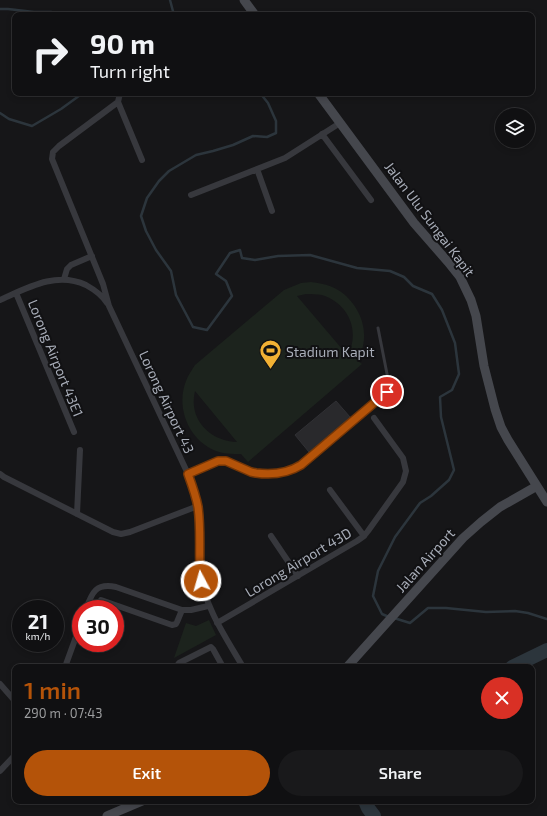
<!DOCTYPE html>
<html lang="en">
<head>
<meta charset="utf-8">
<style>
	:root { --surface:#101012; --page:#19191b; --text:#f1f3f6; --muted:#9c9d9f; --line:#303032; --accent:#b45309 }
	body { margin:0; font-family:"Exo 2",sans-serif; background:var(--page); color:var(--text); height:100vh; display:flex; flex-direction:column; font-size:15px; white-space:nowrap }
	* { box-sizing:border-box; margin:0 }
	p { font-size:13px; color:var(--muted) }
	.icon { flex:none; width:22px; height:22px; fill:none; stroke:currentColor; stroke-width:2; stroke-linecap:round; stroke-linejoin:round }
	.map { position:relative; flex:1; overflow:hidden }
	.details { position:absolute; left:12px; top:664px; width:523px; height:140px; display:flex; flex-direction:column; background:var(--surface); border-radius:8px; box-shadow:0 2px 6px #0003,0 0 0 1px var(--line) }
	.details>* { flex:none }
	.top-card { position:absolute; left:12px; top:12px; width:523px; height:84px; border-radius:8px; box-shadow:0 2px 6px #0003,0 0 0 1px var(--line); background:#101012; color:var(--text); overflow:hidden }
	.tools { position:absolute; left:495px; top:108px; display:grid; gap:8px }
	.tools a { display:grid; place-items:center; width:40px; height:40px; border-radius:50%; background:var(--surface); box-shadow:0 2px 6px #0003,0 0 0 1px var(--line); font-size:20px }
	.speed { position:absolute; left:12px; top:600px; display:flex; gap:8px; font-size:20px; font-weight:700; text-align:center }
	.speed>* { display:grid; place-content:center; width:52px; height:52px; border-radius:50%; background:var(--surface); box-shadow:0 2px 6px #0003,0 0 0 1px var(--line); line-height:1 }
	.speed small { font-size:10px; font-weight:400 }
	.speed .limit { border:6px solid #d22; background:#fff; color:#111 }
	.pin { position:absolute; display:grid; place-items:center; width:34px; height:34px; color:#fff; margin:-17px; border:2px solid #fff; border-radius:50%; box-shadow:0 1px 4px #0007 }
	.me { position:absolute; width:44px; margin:-22px; rotate:354deg; stroke-linejoin:round; filter:drop-shadow(0 0 3px #0008) }
	.turn { display:flex; align-items:center; gap:14px; height:84px; padding:0 12px; font-size:18px }
	.turn .icon { width:52px; height:52px; stroke-width:2.5 }
	.turn b { display:block; font-size:28px; line-height:34px }
	.round { display:grid; place-items:center; flex:none; width:42px; height:42px; border-radius:21px; background:var(--page) }
	.summary { display:flex; align-items:center; justify-content:space-between; height:68px; padding:0 12px }
	h1 { font-size:24px; font-weight:600; line-height:30px; color:var(--accent) }
	.primary-button { display:flex; gap:8px; margin-top:auto; padding:8px 12px }
	.primary-button a { flex:1; height:46px; border-radius:24px; background:var(--accent); color:#fff; font-size:16px; font-weight:600; line-height:46px; text-align:center }
	.primary-button a+a { background:var(--page); color:var(--text) }
	.map>svg:first-child { display:block }
</style>
</head>
<body>
<div class="map">
<svg width="547" height="816" viewBox="0 0 547 816">
	<rect width="100%" height="100%" fill="#161618"/>
	<!-- green -->
	<path fill="#1c231d" fill-rule="evenodd" d="M311 282C320 283 330 285 338 290 356 301 368 324 363 346 362 351 360 356 358 361L362 364 248 462 241 454C233 454 226 454 219 452 190 443 175 409 186 381 188 375 192 370 195 365L284 290 301 283ZM306 294C311 294 317 294 322 295 349 304 360 330 348 356L297 296ZM195 391 237 442C210 441 188 419 195 391Z
		M209 620 216 635 174 658 186 623 196 626Z"/>
	<g fill="none" stroke-linecap="round" stroke-linejoin="round">
		<!-- stream -->
		<path stroke="#2c353c" stroke-width="2.5" d="M170 0 174 15
			M0 9H8L34 12H51L63 15
			M115 15 118 14 122 15
			M260 93 268 103 276 121V133L267 137 253 136 233 145 213 151 196 155 169 171 159 181 147 198 141 216 146 231 156 250 171 271 176 295 193 327 207 330 232 296 226 281 216 274 230 253 240 250 242 258 255 260 278 256 310 255 357 268 390 271 404 277 413 286 432 294 442 310 455 343 459 374 452 390 440 397 441 417 454 470 449 480 431 496 420 503 395 537 378 571 373 596 382 614 389 617
			M0 113 9 119 32 126 61 109 83 93
			M394 618 410 623 428 608H446L486 612 515 611 528 613 547 619"/>
		<!-- river -->
		<path stroke="#2c353c" stroke-width="14" d="M512 667 547 650
			M365 801 368 808 374 816"/>
	</g>
	<!-- building -->
	<path fill="#29292c" stroke="#303034" d="M336 401 350 417 309 452 295 435Z"/>
	<g fill="none" stroke-linecap="round" stroke-linejoin="round">
		<!-- service -->
		<path stroke="#37383d" stroke-width="3" d="M188 474 218 461H226C234 465 243 470 252 473 265 477 290 472 301 465L387 392 389 388V384L378 328"/>
		<!-- minor -->
		<path stroke="#37383d" stroke-width="6" d="M120 93 118 102 142 160
			M118 102 59 146 53 152 52 159 103 284 109 306 188 474C192 485 196 495 198 506 201 529 196 552 200 574 206 609 225 636 243 667
			M322 134 371 200
			M257 169 272 211
			M191 195 285 158 340 123
			M64 279 67 269 71 265 92 256
			M16 293 74 432
			M0 300C27 288 56 271 86 285 95 290 102 295 107 303
			M0 474 4 477 113 532 121 534 130 532 198 506
			M330 490 364 536
			M77 514 80 450
			M271 536 298 576
			M101 600 172 625 176 624 177 622 182 610
			M86 609C92 592 96 583 116 587L182 610H191L208 606
			M217 623 357 541 364 536 368 531 403 482 406 471 403 458 374 418
			M65 667 81 623
			M176 667 179 663 211 647 213 649 223 667
			M0 684 15 701
			M0 771 15 755"/>
		<!-- secondary -->
		<path stroke="#45474d" stroke-width="9" d="M244 0 255 15
			M318 93 414 223 448 262 460 277 471 300 476 316 484 366 495 409 501 427 508 440 547 502
			M347 667 463 538 481 522 500 507 537 486
			M107 816 142 801"/>
	</g>
	<g fill="none" stroke-linecap="round" stroke-linejoin="round">
		<defs>
			<path id="route" d="M201 581 200 572C199 551 201 528 198 507 196 496 192 485 188 474L218 461H226L251 472 256 473C271 475 288 473 301 465L387 392"/>
		</defs>
		<!-- route casing -->
		<use href="#route" stroke="#753606" stroke-width="10"/>
		<!-- route -->
		<use href="#route" stroke="#b45309" stroke-width="7"/>
	</g>
	<!-- icons -->
	<defs>
		<symbol id="stadium-pin" viewBox="-11 -11 22 30"><path d="M0 17L-7.5 6A9.5 9.5 0 1 1 7.5 6Z" fill="#f2b134" stroke="#111113"/><path d="M0-5a6.5 5 0 1 0 0 10a6.5 5 0 1 0 0-10ZM-3.5-1.8h7v3.6h-7Z" fill="#111"/></symbol>
	</defs>
	<g fill-rule="evenodd">
		<use href="#stadium-pin" x="258" y="338" width="25" height="34"/>
	</g>
	<g text-anchor="middle" dominant-baseline="central" stroke-width="4" stroke-linejoin="round" paint-order="stroke">
		<!-- street labels -->
		<g font-size="14" fill="#a8adb8" stroke="#111113">
			<text transform="translate(430 219) rotate(53)">Jalan Ulu Sungai Kapit</text>
			<text transform="translate(56 358) rotate(68)">Lorong Airport 43E1</text>
			<text transform="translate(167 402) rotate(65)">Lorong Airport 43</text>
			<text transform="translate(425 560) rotate(-48)">Jalan Airport</text>
			<text transform="translate(298 562) rotate(-31)">Lorong Airport 43D</text>
		</g>
		<!-- poi labels -->
		<g font-size="14" fill="#a8adb8" stroke="#111113" text-anchor="start">
			<text x="286" y="351">Stadium Kapit</text>
		</g>
	</g>
</svg>
<div class="tools">
<a><svg class="icon" aria-label="layers" viewBox="0 0 24 24"><path d="M12 4l9 5-9 5-9-5zM3 14l9 5 9-5"/></svg></a>
</div>
<div class="speed"><div>21<small>km/h</small></div><div class="limit">30</div></div>
<div class="pin" style="left:387px;top:392px;background:#d93025"><svg class="icon" aria-label="arrive" viewBox="0 0 24 24"><path d="M6 21V4h12l-3 4 3 4H6"/></svg></div>
<svg class="me" style="left:201px;top:581px" viewBox="-20 -20 40 40"><circle r="17" fill="#b45309" stroke="#fff" stroke-width="3"/><path d="M0-11L8 9 0 5-8 9z" fill="#fff"/></svg>
<div class="top-card">
<div class="turn"><svg class="icon" aria-label="right" viewBox="0 0 24 24"><path d="M7 20v-9h11M14 6l5 5-5 5"/></svg><div><b>90 m</b>Turn right</div></div>
</div>
<section class="details">
<div class="summary"><div><h1>1 min</h1><p>290 m · 07:43</p></div><a class="round" style="background:#d93025;color:#fff"><svg class="icon" aria-label="close" viewBox="0 0 24 24"><path d="M6 6l12 12M18 6L6 18"/></svg></a></div>
<div class="primary-button"><a>Exit</a><a>Share</a></div>
</section>
</div>
</body>
</html>
